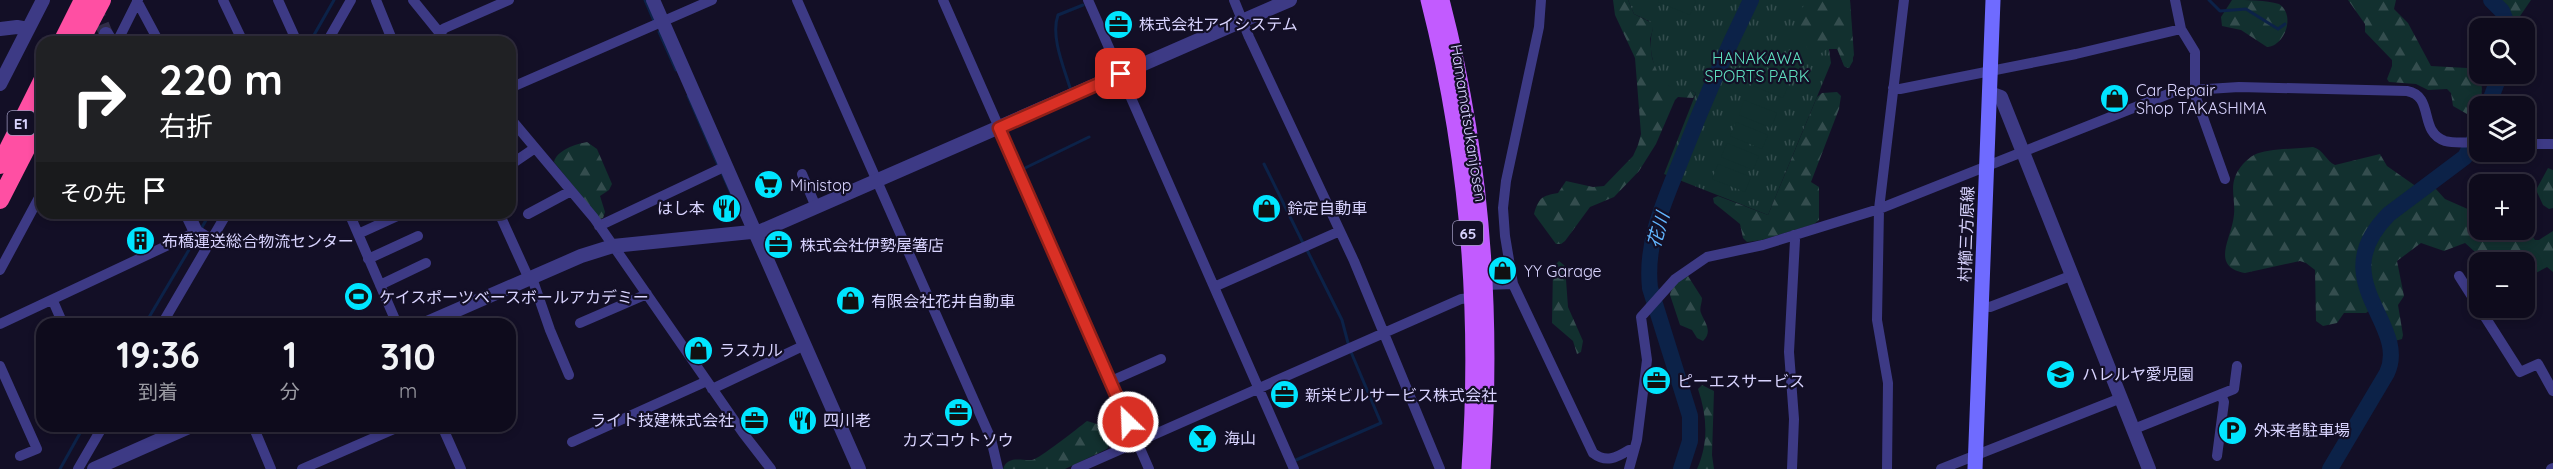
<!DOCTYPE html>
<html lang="ja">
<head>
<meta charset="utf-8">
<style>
	:root { --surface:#0e0b1c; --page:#171425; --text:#f1f3f6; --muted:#9b9ba3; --line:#2e2b3b }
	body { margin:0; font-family:Quicksand,"Noto Sans JP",sans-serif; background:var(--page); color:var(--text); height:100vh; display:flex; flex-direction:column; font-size:22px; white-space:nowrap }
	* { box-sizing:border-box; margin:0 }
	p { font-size:20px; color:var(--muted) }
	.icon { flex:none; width:33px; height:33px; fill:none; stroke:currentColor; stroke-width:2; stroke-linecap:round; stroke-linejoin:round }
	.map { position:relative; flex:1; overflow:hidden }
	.drawer { position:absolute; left:36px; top:318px; width:480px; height:114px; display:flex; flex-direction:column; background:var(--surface); border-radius:18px; box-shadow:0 3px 9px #0003,0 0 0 2px var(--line) }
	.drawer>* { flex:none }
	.banner { position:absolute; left:36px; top:36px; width:480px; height:183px; border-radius:18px; box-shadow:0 3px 9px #0003,0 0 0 2px var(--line); background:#202124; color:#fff; overflow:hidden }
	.controls { position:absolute; left:2469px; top:18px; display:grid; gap:12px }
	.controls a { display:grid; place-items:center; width:66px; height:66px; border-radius:12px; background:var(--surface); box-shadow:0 3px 9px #0003,0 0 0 2px var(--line); font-size:30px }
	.pin { position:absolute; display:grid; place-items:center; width:51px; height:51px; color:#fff; margin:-26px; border-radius:12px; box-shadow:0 3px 9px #0006 }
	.me { position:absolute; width:66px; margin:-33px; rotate:336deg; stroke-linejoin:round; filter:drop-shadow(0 0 4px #0008) }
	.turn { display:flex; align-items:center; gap:21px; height:126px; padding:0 24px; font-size:27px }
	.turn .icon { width:78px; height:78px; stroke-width:2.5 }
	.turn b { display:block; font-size:42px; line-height:51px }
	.then { display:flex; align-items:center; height:57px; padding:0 24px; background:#0003; gap:12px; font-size:22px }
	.eta { display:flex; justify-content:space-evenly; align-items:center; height:102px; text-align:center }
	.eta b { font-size:36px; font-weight:800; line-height:42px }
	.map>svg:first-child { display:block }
</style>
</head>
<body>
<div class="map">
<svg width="2553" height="469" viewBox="0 0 2553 469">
	<defs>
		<pattern id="grass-tufts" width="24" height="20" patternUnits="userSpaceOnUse" patternTransform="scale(1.5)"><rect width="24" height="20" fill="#12302f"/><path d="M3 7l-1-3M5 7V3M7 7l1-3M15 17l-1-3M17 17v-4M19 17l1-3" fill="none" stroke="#344d4e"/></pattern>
		<pattern id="forest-firs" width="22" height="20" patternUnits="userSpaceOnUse" patternTransform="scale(1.5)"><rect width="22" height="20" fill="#12302f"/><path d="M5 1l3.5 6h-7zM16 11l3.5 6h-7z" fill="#344d4e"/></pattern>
	</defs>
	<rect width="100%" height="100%" fill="#130f26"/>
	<!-- grass -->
	<path fill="url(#grass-tufts)" d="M1628 0H1850L1853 61 1849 68 1845 67 1837 49H1829L1831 63 1768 215 1664 174 1696 93C1687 86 1677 91 1669 86 1653 77 1647 44 1653 29L1649 21 1634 14Z"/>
	<!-- forest -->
	<path fill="url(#forest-firs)" d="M1613 0H1628L1634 14 1652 23 1653 29 1650 39 1652 58 1657 71 1669 86 1687 88 1696 93 1693 98 1678 97 1675 100 1656 144 1639 171 1614 197 1590 207 1565 241 1561 244H1556L1534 214C1539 197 1542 196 1558 193L1566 181 1593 187 1604 186 1633 156 1638 145 1641 134 1635 58 1615 15Z
		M1807 0H1850L1854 55 1849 68 1844 66 1837 48H1829L1818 55C1805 52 1798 32 1796 19Z
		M2232 0C2247 0 2266 0 2279 4 2296 15 2285 46 2267 47L2241 30 2222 26 2221 17Z
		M2348 0H2396L2394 9 2408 23 2431 66 2467 68 2481 84C2485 93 2476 109 2467 114L2453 106 2451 93 2447 89 2428 90 2416 84 2389 82 2387 79 2392 66V60L2365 32V24Z
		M2497 0H2531L2518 19 2509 16Z
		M1837 92 1841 96 1839 109 1811 182 1819 187V220L1814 224 1762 240 1747 242 1743 238 1740 224 1714 203 1713 198 1718 196 1768 215 1817 97 1822 93Z
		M587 142 597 149 612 184 609 190 600 196 605 212 603 218 600 219 554 162C557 150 576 144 587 142Z
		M2313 147C2324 150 2326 161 2335 165L2380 154 2387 166 2417 187 2377 221 2364 245 2360 272 2370 310 2366 313H2344L2337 323 2323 326 2316 321 2315 270 2306 263 2300 261 2245 273C2212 267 2229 242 2233 221 2238 198 2225 185 2243 164 2246 161 2250 157 2254 155 2267 148 2298 149 2313 147Z
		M2548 168 2553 170V208L2549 209 2543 205 2536 190Z
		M2431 187 2435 188 2445 199 2479 214 2480 230H2524L2525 206C2538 223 2526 229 2535 240H2539L2553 231V272L2547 267 2532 275 2530 279 2534 293 2528 296 2525 293 2524 262H2506L2498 253 2483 259 2465 243 2444 251 2421 243 2397 261 2404 296 2398 305 2403 335 2402 339 2395 341C2387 333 2383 319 2378 308 2350 245 2384 222 2431 187Z
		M1559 261 1565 266 1568 307 1583 341 1581 352 1577 354 1573 341 1552 323 1553 267Z
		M1688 276 1702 298C1702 303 1699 309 1701 313 1705 323 1713 331 1703 341L1697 338 1692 330 1680 325 1670 295C1671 287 1680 278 1688 276Z
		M1702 385 1714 391 1712 455 1714 469H1697C1709 442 1707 416 1698 389Z
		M1119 418 1122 419 1123 423 1107 449 1065 469H1003C1008 455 1021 461 1032 460 1039 459 1078 428 1087 421L1100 425Z"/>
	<!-- pitch -->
	<path fill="#12302f" d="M1659 0H1694L1696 1 1690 15 1658 2Z
		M1765 49 1797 62 1791 77 1759 64Z
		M1757 71 1789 84 1783 98 1751 85Z
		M1744 100 1777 113 1771 128 1739 115Z
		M1736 122 1768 135 1762 149 1730 136Z
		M1727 143 1759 156 1753 170 1721 157Z
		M1718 164 1751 177 1745 192 1712 179Z"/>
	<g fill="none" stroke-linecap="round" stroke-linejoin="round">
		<!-- stream -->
		<path stroke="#0c2248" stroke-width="3" d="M645 0 654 21
			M2209 0 2220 11 2246 9 2278 29 2285 24
			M659 32 676 70
			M310 42 334 0
			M1071 91C1065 70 1050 37 1058 15L1083 5
			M688 96 718 165
			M1264 164 1303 243
			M1023 169 1089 137
			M722 173 736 205
			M201 229 210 213
			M1307 250 1342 320 1348 343
			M145 324 196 238
			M1296 460 1381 423 1351 352
			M60 469 84 426"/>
		<!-- river -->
		<path stroke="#0c2248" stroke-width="16" d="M2491 0 2502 11 2509 28
			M2488 106 2500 74
			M1681 469 1690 441V416L1650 288C1645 242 1664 202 1681 160 1702 106 1725 53 1751 0
			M2330 469 2387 373C2410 323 2322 281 2389 214L2465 157 2480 128"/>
		<!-- tertiary-tunnel -->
		<path stroke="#312d47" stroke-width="14" stroke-dasharray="14 7" stroke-linecap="butt" d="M94 5 106 34"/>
		<!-- minor -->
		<path stroke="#3d3a85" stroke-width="10" d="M223 0 243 42
			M278 0 297 42
			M376 0 393 42
			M413 0 447 42
			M797 0 991 439 998 469
			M943 0 1149 469
			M1088 0 1294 469
			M1234 0 1249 37 1354 261 1440 469
			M1541 0 1539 27 1506 181 1503 208 1505 236 1513 284 1593 453C1606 463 1616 458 1629 450L1634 451
			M2175 0 2181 29 2195 52V95L2225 179
			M137 1 159 42
			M439 32 445 28 509 0
			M117 42 138 0
			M327 42 351 0
			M510 88 712 0
			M1893 88 1900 89 2076 54 2181 29
			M510 118 594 218 743 433 771 469
			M2524 144H2553
			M510 165 535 148
			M802 174 816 207
			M349 213 397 324
			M499 213 529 279
			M528 214 571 191
			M599 226 726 166
			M358 234 404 213
			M368 259 418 236
			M0 270 42 192
			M2459 276 2520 372 2538 364 2553 391
			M532 278 550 330 569 375
			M380 285 426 263
			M1485 285 1513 284
			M1214 287 1340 231
			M53 301 63 324
			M1981 306 1990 307 2073 275
			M580 323 647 294
			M0 324 196 232
			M162 324 227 213
			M0 366 37 449 20 456
			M1111 381 1161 359
			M712 389 805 345
			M253 426 271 469
			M442 426 461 469
			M2134 429 2234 389 2237 366
			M572 442 707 381
			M2217 456 2224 402 2221 394
			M78 469 103 426
			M302 469 401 426
			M1076 469 1461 299 1472 298
			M1629 469 1637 440 1647 360 1641 317 1675 279 1707 257 1763 245 1879 209 2176 91 2239 87 2407 91C2435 96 2418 132 2445 141 2456 144 2469 142 2480 142
			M1792 469 1794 419 1789 352 1795 240 1794 235
			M1887 469 1888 383 1877 320 1879 209 1904 0
			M1941 469 2121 398
			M2551 469 2553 468"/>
		<!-- tertiary -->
		<path stroke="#3d3a85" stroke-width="14" d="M653 0 859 469
			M0 29 17 27 28 29
			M106 34 111 42
			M0 84 43 0
			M1990 93 2001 97 2149 469
			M187 213 196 232 210 241
			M425 324 581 256 613 246 761 231 1290 0
			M94 469 191 426"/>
		<!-- secondary -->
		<path stroke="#6f6bff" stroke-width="15" d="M1975 469 1993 0"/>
		<!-- primary -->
		<path stroke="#c25bff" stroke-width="15" d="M1428 0C1467 153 1480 312 1469 469
			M1442 0C1482 153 1494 312 1483 469"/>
		<!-- motorway -->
		<path stroke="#ff4fa3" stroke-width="18" d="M62 42 83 0
			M80 42 102 0
			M0 165 42 81
			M0 200 42 118"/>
	</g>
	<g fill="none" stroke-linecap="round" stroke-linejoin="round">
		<defs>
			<path id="route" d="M1121 74 999 128 1128 422"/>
		</defs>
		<!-- route casing -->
		<use href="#route" stroke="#8d1f18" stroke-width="15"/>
		<!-- route -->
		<use href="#route" stroke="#d93025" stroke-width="10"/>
	</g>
	<!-- icons -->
	<defs>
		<symbol id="office-disc" viewBox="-11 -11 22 22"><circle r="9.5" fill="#00e5ff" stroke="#130f26"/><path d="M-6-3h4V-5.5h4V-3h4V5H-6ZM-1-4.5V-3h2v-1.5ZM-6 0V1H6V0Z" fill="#111"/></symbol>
		<symbol id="shop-disc" viewBox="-11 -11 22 22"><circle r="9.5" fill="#00e5ff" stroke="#130f26"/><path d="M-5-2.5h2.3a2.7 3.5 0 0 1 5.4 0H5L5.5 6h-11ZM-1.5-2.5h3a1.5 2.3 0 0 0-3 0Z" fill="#111"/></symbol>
		<symbol id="supermarket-disc" viewBox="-11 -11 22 22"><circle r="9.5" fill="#00e5ff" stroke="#130f26"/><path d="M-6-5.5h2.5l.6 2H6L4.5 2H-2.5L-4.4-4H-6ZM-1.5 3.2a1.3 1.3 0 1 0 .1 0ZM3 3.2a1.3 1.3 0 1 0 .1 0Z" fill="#111"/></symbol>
		<symbol id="restaurant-disc" viewBox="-11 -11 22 22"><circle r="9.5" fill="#00e5ff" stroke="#130f26"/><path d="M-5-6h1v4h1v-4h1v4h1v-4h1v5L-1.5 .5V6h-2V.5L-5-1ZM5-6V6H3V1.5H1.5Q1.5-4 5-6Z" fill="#111"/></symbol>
		<symbol id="building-disc" viewBox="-11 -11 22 22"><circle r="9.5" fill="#00e5ff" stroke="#130f26"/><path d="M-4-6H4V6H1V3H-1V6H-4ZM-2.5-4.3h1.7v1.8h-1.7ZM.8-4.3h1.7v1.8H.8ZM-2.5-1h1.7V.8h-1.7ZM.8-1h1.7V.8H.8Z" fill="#111"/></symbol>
		<symbol id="stadium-disc" viewBox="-11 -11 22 22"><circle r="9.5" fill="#00e5ff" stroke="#130f26"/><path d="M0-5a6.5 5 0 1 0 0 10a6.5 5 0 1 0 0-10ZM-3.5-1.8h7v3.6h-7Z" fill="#111"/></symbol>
		<symbol id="school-disc" viewBox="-11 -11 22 22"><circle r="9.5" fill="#00e5ff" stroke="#130f26"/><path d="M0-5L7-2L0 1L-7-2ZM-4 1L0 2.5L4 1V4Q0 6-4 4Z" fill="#111"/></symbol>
		<symbol id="parking-disc" viewBox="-11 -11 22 22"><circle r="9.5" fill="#00e5ff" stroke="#130f26"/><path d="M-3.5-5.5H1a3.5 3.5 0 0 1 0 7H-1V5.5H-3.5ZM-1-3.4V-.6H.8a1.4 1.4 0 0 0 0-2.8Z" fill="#111"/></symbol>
		<symbol id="bar-disc" viewBox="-11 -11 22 22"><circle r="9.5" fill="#00e5ff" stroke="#130f26"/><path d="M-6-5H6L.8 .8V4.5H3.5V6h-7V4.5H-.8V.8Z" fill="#111"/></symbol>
	</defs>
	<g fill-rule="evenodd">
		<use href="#office-disc" x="1102" y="8" width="33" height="33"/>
		<use href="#shop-disc" x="2098" y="82" width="33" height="33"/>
		<use href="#supermarket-disc" x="752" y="168" width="33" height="33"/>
		<use href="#restaurant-disc" x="710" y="192" width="33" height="33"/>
		<use href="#shop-disc" x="1250" y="192" width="33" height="33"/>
		<use href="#building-disc" x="124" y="224" width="33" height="33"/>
		<use href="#office-disc" x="762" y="228" width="33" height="33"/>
		<use href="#shop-disc" x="1486" y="254" width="33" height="33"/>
		<use href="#stadium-disc" x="342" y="280" width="33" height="33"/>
		<use href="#shop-disc" x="834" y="284" width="33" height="33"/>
		<use href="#shop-disc" x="682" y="334" width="33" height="33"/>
		<use href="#school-disc" x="2044" y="358" width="33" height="33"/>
		<use href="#office-disc" x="1640" y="364" width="33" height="33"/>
		<use href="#office-disc" x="1268" y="378" width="33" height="33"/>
		<use href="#office-disc" x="942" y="396" width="33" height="33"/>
		<use href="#office-disc" x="738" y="404" width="33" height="33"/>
		<use href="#restaurant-disc" x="786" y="404" width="33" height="33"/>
		<use href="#parking-disc" x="2216" y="414" width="33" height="33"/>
		<use href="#bar-disc" x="1186" y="422" width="33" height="33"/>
	</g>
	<g text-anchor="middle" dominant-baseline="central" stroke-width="4.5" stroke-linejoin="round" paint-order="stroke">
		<!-- shield labels -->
		<g fill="#130f26" stroke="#9e99be" stroke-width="1.5">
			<rect x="7.5" y="111" width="27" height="24" rx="4.5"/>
			<rect x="1453" y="221" width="30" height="24" rx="4.5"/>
		</g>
		<g font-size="15" font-weight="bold" fill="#d9d4ff">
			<text x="21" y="123">E1</text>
			<text x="1468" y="233">65</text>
		</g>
		<!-- poi labels -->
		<g font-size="16" fill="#d9d4ff" stroke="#130f26" text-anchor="start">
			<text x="1139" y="24">株式会社アイシステム</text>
			<text x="2136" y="90">Car Repair<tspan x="2136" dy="18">Shop TAKASHIMA</tspan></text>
			<text x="790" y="185">Ministop</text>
			<text x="705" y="208" text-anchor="end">はし本</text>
			<text x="1287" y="208">鈴定自動車</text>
			<text x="162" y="241">布橋運送総合物流センター</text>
			<text x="800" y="245">株式会社伊勢屋箸店</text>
			<text x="1524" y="271">YY Garage</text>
			<text x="379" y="297">ケイスポーツベースボールアカデミー</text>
			<text x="871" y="301">有限会社花井自動車</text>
			<text x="719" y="350">ラスカル</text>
			<text x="2082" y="374">ハレルヤ愛児園</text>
			<text x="1677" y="381">ピーエスサービス</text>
			<text x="1305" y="395">新栄ビルサービス株式会社</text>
			<text x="734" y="420" text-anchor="end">ライト技建株式会社</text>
			<text x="823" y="420">四川老</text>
			<text x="2254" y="430">外来者駐車場</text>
			<text x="1224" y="438">海山</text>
			<text x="958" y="440" text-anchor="middle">カズコウトソウ</text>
		</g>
		<!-- park labels -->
		<g font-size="16" fill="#5fe0c0" stroke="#130f26">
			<text x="1757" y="58">HANAKAWA<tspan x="1757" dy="18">SPORTS PARK</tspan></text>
		</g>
		<!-- street labels -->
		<g font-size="16" fill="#d9d4ff" stroke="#130f26">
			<text transform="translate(1469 123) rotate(81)">Hamamatsukanjosen</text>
			<text transform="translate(1966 234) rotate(-88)">村櫛三方原線</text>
		</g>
		<!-- water labels -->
		<g font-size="18" font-style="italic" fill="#62b6ff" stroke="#130f26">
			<text transform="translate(1658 230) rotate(-74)">花川</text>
		</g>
	</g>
</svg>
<div class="controls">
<a><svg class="icon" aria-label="search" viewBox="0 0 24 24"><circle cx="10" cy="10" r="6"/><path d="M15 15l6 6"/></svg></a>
<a><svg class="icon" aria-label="layers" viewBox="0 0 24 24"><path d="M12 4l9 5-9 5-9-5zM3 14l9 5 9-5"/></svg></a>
<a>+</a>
<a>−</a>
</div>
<div class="pin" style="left:1121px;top:74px;background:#d93025"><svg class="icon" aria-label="arrive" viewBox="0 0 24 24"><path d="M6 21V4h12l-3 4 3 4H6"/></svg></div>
<svg class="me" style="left:1128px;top:422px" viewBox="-20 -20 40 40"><circle r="17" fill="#d93025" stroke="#fff" stroke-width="3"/><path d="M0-11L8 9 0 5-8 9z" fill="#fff"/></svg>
<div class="banner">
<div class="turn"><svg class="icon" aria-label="right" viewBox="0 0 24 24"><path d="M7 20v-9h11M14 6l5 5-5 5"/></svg><div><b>220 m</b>右折</div></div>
<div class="then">その先<svg class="icon" aria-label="arrive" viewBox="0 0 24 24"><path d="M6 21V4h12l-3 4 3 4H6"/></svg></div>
</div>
<section class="drawer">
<div class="eta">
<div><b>19:36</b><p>到着</p></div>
<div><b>1</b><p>分</p></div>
<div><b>310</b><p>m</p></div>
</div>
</section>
</div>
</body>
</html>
